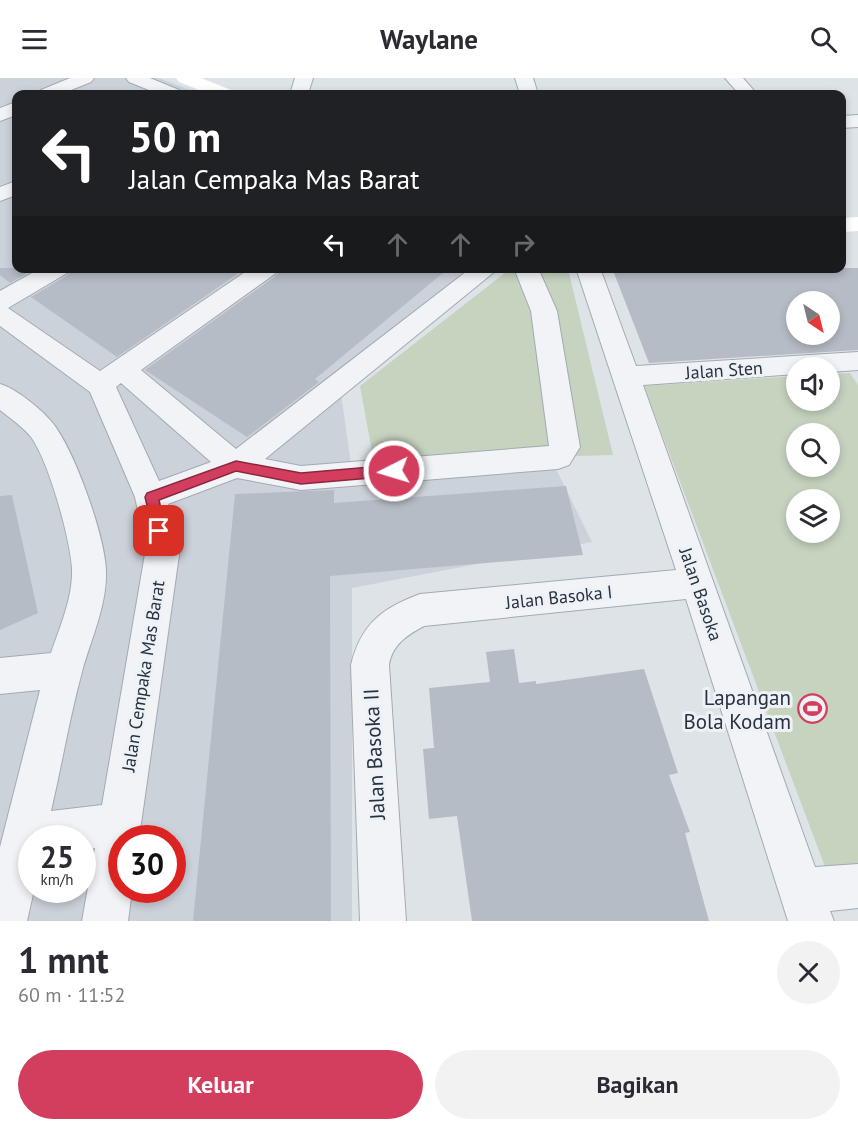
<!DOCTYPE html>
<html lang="id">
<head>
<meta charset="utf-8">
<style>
	:root { --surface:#fff; --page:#f2f2f3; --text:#2b2b33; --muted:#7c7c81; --accent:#d33e5e }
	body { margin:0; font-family:"PT Sans",sans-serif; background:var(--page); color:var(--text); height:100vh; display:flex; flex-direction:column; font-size:22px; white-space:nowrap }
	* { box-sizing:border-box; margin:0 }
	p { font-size:20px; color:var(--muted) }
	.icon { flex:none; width:33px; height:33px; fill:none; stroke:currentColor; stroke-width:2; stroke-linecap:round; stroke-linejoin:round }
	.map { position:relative; height:843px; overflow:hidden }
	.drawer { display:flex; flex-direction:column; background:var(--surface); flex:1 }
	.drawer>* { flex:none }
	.guide { position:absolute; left:12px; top:12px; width:834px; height:183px; border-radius:12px; box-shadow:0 3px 9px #0003; background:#202124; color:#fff; overflow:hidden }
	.needle { width:39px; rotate:145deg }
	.tools { position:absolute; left:786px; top:213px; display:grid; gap:12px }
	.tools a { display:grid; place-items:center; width:54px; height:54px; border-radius:50%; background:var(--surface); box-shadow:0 3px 9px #0003; font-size:30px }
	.speed { position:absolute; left:18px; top:747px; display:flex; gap:12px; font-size:30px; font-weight:700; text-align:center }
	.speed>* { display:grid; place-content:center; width:78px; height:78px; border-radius:50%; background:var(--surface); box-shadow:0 3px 9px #0003; line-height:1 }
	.speed small { font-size:15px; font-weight:400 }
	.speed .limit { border:9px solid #d22; background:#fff; color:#111 }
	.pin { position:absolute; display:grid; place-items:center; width:51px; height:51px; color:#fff; margin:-26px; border-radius:12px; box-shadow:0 3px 9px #0006 }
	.me { position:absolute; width:66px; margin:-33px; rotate:265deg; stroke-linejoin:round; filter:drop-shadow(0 0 4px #0008) }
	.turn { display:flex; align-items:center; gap:21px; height:126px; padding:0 18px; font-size:27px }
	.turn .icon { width:78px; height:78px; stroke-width:2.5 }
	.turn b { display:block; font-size:42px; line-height:51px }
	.lanes { display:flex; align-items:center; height:57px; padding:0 18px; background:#0003; justify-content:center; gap:30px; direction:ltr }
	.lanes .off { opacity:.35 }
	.round { display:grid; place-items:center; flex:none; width:63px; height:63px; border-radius:32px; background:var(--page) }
	.summary { display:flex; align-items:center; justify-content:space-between; height:102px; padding:0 18px }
	h1 { font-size:36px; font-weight:700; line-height:45px }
	.cta { display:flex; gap:12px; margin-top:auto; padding:12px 18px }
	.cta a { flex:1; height:69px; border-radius:36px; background:var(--accent); color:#fff; font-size:24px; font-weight:700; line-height:69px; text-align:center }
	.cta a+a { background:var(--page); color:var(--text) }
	header { display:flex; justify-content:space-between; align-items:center; height:78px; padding:0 18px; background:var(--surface); font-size:27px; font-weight:700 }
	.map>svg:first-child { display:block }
</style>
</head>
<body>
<header><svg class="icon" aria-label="menu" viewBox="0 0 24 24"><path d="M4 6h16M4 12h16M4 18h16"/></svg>Waylane<svg class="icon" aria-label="search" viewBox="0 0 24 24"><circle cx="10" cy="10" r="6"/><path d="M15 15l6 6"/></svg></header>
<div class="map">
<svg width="858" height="843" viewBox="0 0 858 843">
	<rect width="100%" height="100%" fill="#dee3e8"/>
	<!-- built -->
	<path fill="#ccd2da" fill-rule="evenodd" d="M0 0H159L200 16H16V190L498 191 341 315 352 394 552 383 592 464 352 510V843H0ZM32 760H82V812H32ZM122 760H172V812H122Z"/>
	<!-- green -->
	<path fill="#c5d3bf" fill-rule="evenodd" d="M510 191H568L613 377 374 384 360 308Z
		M850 295 858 307V807L833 810 644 308 796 298V322H830V296ZM796 356H830V388H796ZM796 422H830V454H796Z"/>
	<!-- building -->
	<path fill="#b5bcc5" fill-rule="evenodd" d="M0 190H36L10 205 0 197Z
		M73 190H246L117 279 31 219 68 197Z
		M282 190H449L315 301 319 304 247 359 145 292 277 197Z
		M612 190H858V272L649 285ZM796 224H830V256H796Z
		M566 408 583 477 330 498 331 843H193L235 416 334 412V425Z
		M12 417 38 535 0 552V418Z
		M514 571 519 605 536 603V606L644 591 678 695 669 697 690 754 685 755 709 843H472L457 738 429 741 423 671 434 670 429 610 490 604 486 574Z"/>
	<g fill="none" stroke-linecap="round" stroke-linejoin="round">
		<defs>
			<path id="street" d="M70 0H94L91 4 61 16H38L41 12Z
				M126 0H150L179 12 182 16H159L129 4Z
				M295 0H313L308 16H290Z
				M515 0H533L538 16H520Z
				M725 0H743L757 16H739Z
				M16 24V37L0 43V30Z
				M858 37V49L842 50V38Z
				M16 103V117L0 123V109Z
				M41 190H71L67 195 8 230 100 293 251 190H280L276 195 141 292 236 371 471 190H499L265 381 301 388 549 368 531 233 514 190H538L557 233 580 369 569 387 558 391 301 412 237 400 168 426 180 470 139 760H122V812H132L128 843H82L95 770 82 772V760H32V812H34L27 843H0V769L40 612 0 616V580L51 575C60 549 73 519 72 491 70 460 49 384 31 359 23 349 10 340 0 332V306C15 310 41 331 51 343 74 370 105 458 106 493 107 526 92 559 83 590 70 637 62 686 51 733L102 727 146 470 135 419 90 314 0 248V213ZM121 305 211 384 159 403 116 309Z
				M576 190H600L636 288 858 274V292L830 294V290H796V296L643 307 815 789 858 786V830L830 833 834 843H788L686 521 424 548C407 557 392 567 389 587L406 843H360L351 587C361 546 382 530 420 516L676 492Z"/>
		</defs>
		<!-- street casing -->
		<use href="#street" stroke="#a3aab2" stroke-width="2"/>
		<!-- street -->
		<use href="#street" fill="#f1f3f7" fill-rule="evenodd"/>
		<!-- secondary -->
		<path fill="#fff" fill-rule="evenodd" d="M176 0H201L231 12 233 16H209L179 4Z
			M858 139V153L842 154V140Z"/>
	</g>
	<!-- route -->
	<path fill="#d33e5e" stroke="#89283d" stroke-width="1.5" d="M236 383 301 395 394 387 401 393 394 398 301 406 236 393 159 422 166 453 164 457H154L145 419 147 415Z"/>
	<!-- icons -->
	<defs>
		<symbol id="stadium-ring" viewBox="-11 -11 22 22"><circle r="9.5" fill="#eef2f6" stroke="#d33e5e" stroke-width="1.5"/><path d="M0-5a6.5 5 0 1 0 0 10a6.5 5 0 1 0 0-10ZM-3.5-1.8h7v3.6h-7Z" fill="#d33e5e"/></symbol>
	</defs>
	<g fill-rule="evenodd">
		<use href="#stadium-ring" x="796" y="614" width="33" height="33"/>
	</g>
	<g text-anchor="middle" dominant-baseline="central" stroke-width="6" stroke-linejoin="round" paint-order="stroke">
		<!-- street labels -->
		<g font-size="18" fill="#273240" stroke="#eef2f6">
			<text transform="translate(724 292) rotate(-4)">Jalan Sten</text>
			<text transform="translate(701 516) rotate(71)">Jalan Basoka</text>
			<text transform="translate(559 519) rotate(-6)">Jalan Basoka I</text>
			<text transform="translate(143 598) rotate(-81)">Jalan Cempaka Mas Barat</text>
		</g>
		<!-- near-poi labels -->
		<g font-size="21" fill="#273240" stroke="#eef2f6" text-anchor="end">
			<text x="791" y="619">Lapangan<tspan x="791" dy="24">Bola Kodam</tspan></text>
		</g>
		<!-- near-street labels -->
		<g font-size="21" fill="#273240" stroke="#eef2f6">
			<text transform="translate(374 676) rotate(-93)">Jalan Basoka II</text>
		</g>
	</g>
</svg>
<div class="tools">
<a><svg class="needle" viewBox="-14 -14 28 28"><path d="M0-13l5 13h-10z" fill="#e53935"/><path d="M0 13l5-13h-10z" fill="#7c7c81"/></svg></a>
<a><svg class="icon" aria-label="sound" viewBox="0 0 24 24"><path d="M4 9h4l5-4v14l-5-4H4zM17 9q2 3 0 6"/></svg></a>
<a><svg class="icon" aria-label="search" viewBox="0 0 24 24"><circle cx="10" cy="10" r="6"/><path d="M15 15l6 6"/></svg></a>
<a><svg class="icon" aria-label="layers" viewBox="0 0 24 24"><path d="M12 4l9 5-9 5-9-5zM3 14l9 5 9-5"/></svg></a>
</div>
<div class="speed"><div>25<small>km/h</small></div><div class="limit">30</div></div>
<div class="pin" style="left:159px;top:453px;background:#d93025"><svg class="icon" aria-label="arrive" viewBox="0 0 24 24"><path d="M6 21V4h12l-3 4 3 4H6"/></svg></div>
<svg class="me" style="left:394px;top:393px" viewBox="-20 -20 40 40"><circle r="17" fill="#d33e5e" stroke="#fff" stroke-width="3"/><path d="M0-11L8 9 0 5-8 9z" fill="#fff"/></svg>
<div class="guide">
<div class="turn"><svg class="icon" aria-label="left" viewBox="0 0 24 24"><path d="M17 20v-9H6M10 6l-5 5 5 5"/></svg><div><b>50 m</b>Jalan Cempaka Mas Barat</div></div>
<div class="lanes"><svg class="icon" aria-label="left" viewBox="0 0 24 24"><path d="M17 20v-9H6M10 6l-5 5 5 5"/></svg><svg class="icon off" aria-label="ahead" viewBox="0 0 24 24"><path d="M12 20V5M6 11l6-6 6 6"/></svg><svg class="icon off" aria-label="ahead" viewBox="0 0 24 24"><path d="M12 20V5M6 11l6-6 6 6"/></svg><svg class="icon off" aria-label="right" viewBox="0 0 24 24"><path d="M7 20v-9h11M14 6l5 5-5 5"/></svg></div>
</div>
</div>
<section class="drawer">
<div class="summary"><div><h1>1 mnt</h1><p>60 m · 11:52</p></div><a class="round"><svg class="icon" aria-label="close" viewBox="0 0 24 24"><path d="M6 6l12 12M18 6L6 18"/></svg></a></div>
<div class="cta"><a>Keluar</a><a>Bagikan</a></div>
</section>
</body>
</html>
